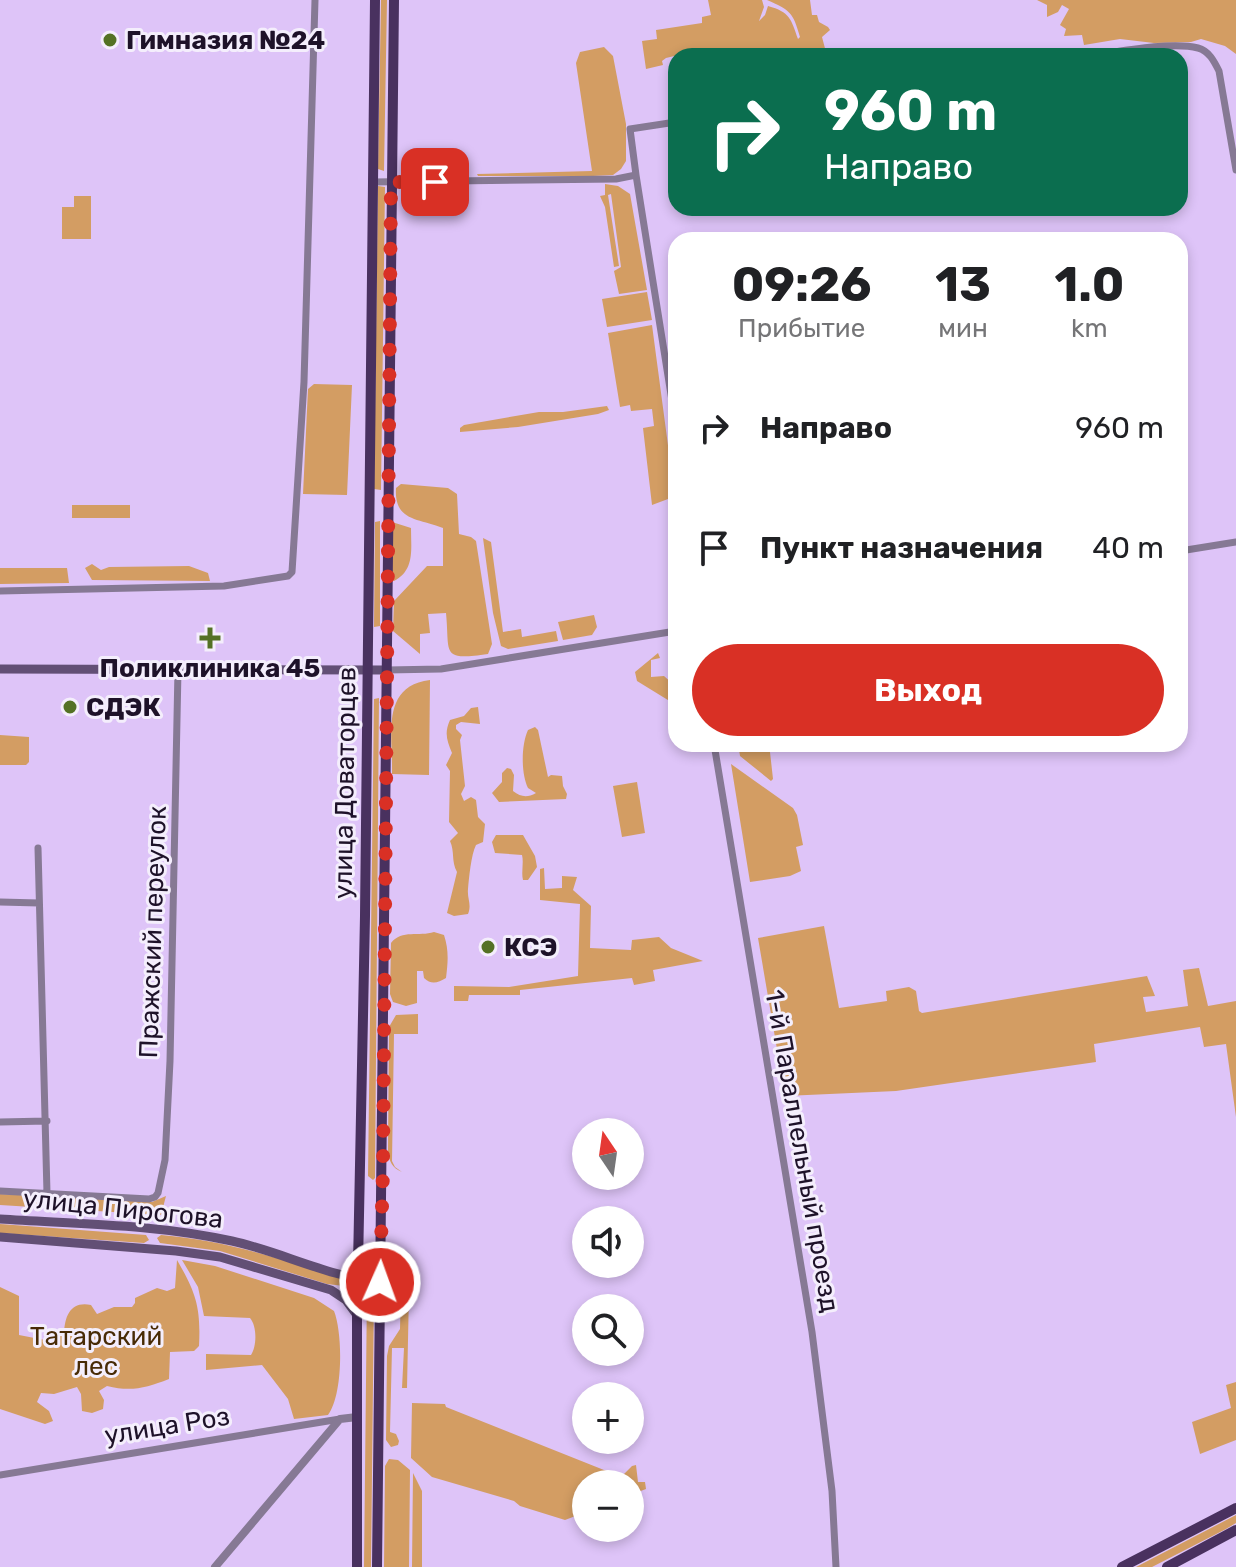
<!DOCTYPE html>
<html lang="ru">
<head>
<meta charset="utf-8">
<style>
	:root { --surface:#fff; --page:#f6f6f6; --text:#202124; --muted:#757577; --accent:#d93025 }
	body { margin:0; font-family:Rubik,sans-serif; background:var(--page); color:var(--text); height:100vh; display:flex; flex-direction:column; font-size:30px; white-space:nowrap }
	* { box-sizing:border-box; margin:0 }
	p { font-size:26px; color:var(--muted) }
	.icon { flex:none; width:44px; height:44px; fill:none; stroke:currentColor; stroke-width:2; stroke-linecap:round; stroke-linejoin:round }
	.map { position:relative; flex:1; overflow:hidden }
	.panel { position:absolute; left:668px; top:232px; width:520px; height:520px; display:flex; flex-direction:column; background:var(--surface); border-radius:24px; box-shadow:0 4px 12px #0003 }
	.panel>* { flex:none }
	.hud { position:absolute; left:668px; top:48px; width:520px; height:168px; border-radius:24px; box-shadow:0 4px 12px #0003; background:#0b6e4f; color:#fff; overflow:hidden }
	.needle { width:52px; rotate:347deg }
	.fabs { position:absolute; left:572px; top:1118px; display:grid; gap:16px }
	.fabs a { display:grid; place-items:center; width:72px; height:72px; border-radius:50%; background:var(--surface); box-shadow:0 4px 12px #0003; font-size:40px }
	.pin { position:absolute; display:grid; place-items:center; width:68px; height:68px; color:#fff; margin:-34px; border-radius:16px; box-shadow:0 4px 12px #0006 }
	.me { position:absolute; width:88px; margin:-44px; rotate:2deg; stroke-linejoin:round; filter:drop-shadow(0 0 6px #0008) }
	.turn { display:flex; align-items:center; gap:28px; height:168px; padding:0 24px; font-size:36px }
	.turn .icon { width:104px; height:104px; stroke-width:2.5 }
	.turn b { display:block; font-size:56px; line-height:68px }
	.eta { display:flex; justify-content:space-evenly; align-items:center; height:136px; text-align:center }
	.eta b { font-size:48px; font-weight:700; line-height:56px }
	.action { display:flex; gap:16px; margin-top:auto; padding:16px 24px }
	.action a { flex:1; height:92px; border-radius:48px; background:var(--accent); color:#fff; font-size:32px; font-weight:700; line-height:92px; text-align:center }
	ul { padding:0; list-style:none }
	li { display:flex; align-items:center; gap:24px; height:120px; padding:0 24px }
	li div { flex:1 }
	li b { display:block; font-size:30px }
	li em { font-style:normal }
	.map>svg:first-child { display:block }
</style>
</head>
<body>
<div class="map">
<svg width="1236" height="1567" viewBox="0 0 1236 1567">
	<rect width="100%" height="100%" fill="#dec4f8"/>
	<!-- green -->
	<path fill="#d39d63" d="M381 0H387L384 171 378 169Z
		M708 0H762L764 7 759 21 765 15 768 6C790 12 791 19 798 39L800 37C793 12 790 10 767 0H810L812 15H817L819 22 828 27 830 30 822 37 827 56H697L695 51 666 58 662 61 663 65 646 69 642 41 657 39 656 30 702 23V17L711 15Z
		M1037 0H1236V54L1225 46 1201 39 1191 42 1154 43 1120 39 1084 45 1082 35 1064 36 1066 29 1060 25 1069 9 1062 5 1058 12 1047 17V5Z
		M604 47 613 56 626 124V161L621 169 613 175 593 176H478L477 174 592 171 576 63 580 52Z
		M605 184 618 186 630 194 647 290 619 294 614 271 621 267 611 194 608 195 619 266 614 267 605 207 600 196 605 195Z
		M378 186 385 187 381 490 374 489Z
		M74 196H91V239H62V207H74Z
		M647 292 652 320 607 327 602 299Z
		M652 325 673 483 668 499 652 505 643 428 654 426 652 409 631 411 630 405 620 407 608 333Z
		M314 384 352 385 347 495 303 494 308 389Z
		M607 406 609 410 598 414 518 427 460 432V428L464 425 539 412H563Z
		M401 484 448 488 457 494 459 534 471 537 476 541 492 644 488 654C440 661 450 654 446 613L428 614 430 633 420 634V654L393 631 394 601 427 566H443V528C417 518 394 521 396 488Z
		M72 505H130V518H72Z
		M380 521V626L374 627 375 522Z
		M392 522 411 528C411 549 415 570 394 581L392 580Z
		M483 538 491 542 503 632 521 629 522 637 556 631 558 641 508 649 501 646 493 613Z
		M92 564 101 570 109 567 189 566 208 573 210 581 92 580 85 568Z
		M0 568H67L69 583 0 584Z
		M594 615 597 627 592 635 563 640 558 622Z
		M658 653 660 658 651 660V677L664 676 674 685 676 705 637 681 635 672Z
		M430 680 429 775 392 774C393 736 380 686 430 680Z
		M379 698 375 1178 373 1180 368 1176 374 699Z
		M478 707 480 724 461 722 456 725V729L462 735 460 740 465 786 461 794 464 801 471 797 476 800 478 817 485 824 483 842 476 845C471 855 469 878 468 889 467 899 472 904 468 914L454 916 447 913 457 872C451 861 455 852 450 841L458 833 449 822 450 771 446 765 452 753C447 741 444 733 450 720L464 716 471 708Z
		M535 727 538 730 548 777 551 775 562 776 563 786 567 794 566 799 499 802 492 793 502 782V773L507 768 511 769 514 775 513 791C521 797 527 798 536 793L528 788C521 774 521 745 528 730Z
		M0 735 29 737V762L26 765H0Z
		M765 746 770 752 773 779 771 781 740 756 739 750Z
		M731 764 793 808 797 815 803 845 796 847 801 871 790 876 750 882Z
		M637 782 645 833 622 837 613 786Z
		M496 835H523L535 856 537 867 528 880H523C521 872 524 863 522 855L495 853 492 842Z
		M544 868 545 889 562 888V876L577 877 573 890 591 906 590 948 631 950 632 940 659 937 671 948 703 961 653 970 655 981 634 985 632 978 520 990V995H469L468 1001H454V986L509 987 578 976 580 904 540 900V869Z
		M824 926 839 1008 887 1001 886 991 909 987 916 991 919 1011 922 1013 1147 976 1155 996 1143 997 1146 1012 1188 1006 1183 970 1199 968 1208 1006 1236 1001V1117L1226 1044 1204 1047 1200 1027 1094 1044 1096 1062 896 1091 785 1096 758 938Z
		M434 932 444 935C449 950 448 962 446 978 438 983 431 985 424 978L423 971H417V1003L406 1006 393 1002 390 994 391 943C402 929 419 937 434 932Z
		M418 1014V1034H394L392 1161 395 1167 402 1172C392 1168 389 1161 388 1151L389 1027 396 1015Z
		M0 1194 152 1202 166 1196 161 1215 0 1205Z
		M0 1224 146 1235 149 1240 144 1243 0 1233Z
		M161 1235C224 1240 282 1259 341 1278L344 1286 327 1284 220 1251 160 1243 157 1238Z
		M177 1260C196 1293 201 1307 199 1346L194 1351 170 1352 169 1379C146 1388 131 1392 107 1386L99 1391 104 1400 103 1409 92 1413 82 1411 81 1394 77 1387 54 1394 41 1393 37 1402 49 1411 53 1421 45 1424 0 1409V1287L19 1296V1335L50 1341 64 1333C65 1315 71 1301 91 1305L97 1314 114 1307H132L135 1303V1298L157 1288 167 1291 175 1288Z
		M182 1260 215 1266 314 1298 334 1311C343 1334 343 1395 328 1415L294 1419 288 1399 262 1365 206 1370V1354L251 1355C257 1346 257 1326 250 1318L204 1316 198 1287Z
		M370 1287 374 1293 371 1567H364L367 1289Z
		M401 1290 409 1292 407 1388H402L404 1348H392L390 1432 396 1434 399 1441 398 1445 391 1447 386 1440 387 1356 389 1346 400 1329Z
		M1236 1382V1440L1200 1454 1192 1422 1231 1408 1226 1385Z
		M412 1403 445 1404 446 1407 614 1474 623 1475 632 1466 636 1465 638 1482H645L646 1489 630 1495V1484H586V1512L565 1520 520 1506 514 1501 432 1477 411 1458Z
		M389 1459 398 1460 410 1470 409 1567H384L385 1466Z
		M413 1473 422 1491V1567H412Z
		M1236 1515V1523L1226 1529 1152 1567H1136Z"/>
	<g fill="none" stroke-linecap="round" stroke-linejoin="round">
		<!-- minor -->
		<path stroke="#867994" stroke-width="7" d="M1089 56C1117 52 1171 41 1198 48 1209 51 1214 61 1219 71L1236 170
			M636 175 676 426
			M372 182 616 179 636 175 630 129 676 122
			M1180 551 1236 542
			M0 591 224 586 288 576 292 572 304 382 315 0
			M387 670 441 669 676 631
			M714 744 812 1332 832 1491 836 1567
			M38 848 47 1193
			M0 902 39 903
			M0 1122 47 1121
			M0 1191 149 1199 155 1197 158 1193 165 1160 170 1061 178 670
			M0 1475 340 1419"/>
		<!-- tertiary -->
		<path stroke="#867994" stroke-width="8" d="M215 1567 340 1419 357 1417"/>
		<!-- secondary -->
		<path stroke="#624f75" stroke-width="9" d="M0 669 387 670
			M0 1219C77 1224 156 1224 232 1241 282 1252 329 1277 380 1282
			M0 1237 176 1251 220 1257 331 1290 346 1300 357 1315"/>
		<!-- primary -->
		<path stroke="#49315f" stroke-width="10" d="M357 1567V1315L365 916 375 0
			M377 1567 394 0
			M1122 1567 1236 1508
			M1167 1567 1236 1530"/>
	</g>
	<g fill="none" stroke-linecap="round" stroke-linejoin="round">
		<!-- route -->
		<path stroke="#d93025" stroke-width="14" stroke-dasharray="0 25.2" d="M380 1282 383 1170 391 182H435"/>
	</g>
	<!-- markers -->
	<g fill="#547125" stroke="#f4eefc" stroke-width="3">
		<circle cx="110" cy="40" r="8"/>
		<path d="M206 626h8v8h8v8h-8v8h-8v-8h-8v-8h8z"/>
		<circle cx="70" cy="707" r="8"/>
		<circle cx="488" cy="947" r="8"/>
	</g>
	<g text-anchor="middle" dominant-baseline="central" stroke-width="6" stroke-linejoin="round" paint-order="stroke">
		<!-- poi labels -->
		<g font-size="26" font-weight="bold" fill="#1e1229" stroke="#f4eefc" text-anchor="start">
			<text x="126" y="40">Гимназия №24</text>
			<text x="210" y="668" text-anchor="middle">Поликлиника 45</text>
			<text x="86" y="707">СДЭК</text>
			<text x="504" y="947">КСЭ</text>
		</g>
		<!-- street labels -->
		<g font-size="26" fill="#1e1229" stroke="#f4eefc">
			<text transform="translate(345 783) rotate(-89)">улица Доваторцев</text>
			<text transform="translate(153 932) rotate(-88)">Пражский переулок</text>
			<text transform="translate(802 1151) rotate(80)">1-й Параллельный проезд</text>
			<text transform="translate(123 1209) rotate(6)">улица Пирогова</text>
			<text transform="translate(167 1426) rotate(-9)">улица Роз</text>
		</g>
		<!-- park labels -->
		<g font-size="26" fill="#482b06" stroke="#f4eefc">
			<text x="96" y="1336">Татарский<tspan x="96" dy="30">лес</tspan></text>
		</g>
	</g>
</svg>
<div class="fabs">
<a><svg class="needle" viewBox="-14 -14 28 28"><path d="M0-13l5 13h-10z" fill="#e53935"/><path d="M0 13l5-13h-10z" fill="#757577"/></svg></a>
<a><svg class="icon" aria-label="sound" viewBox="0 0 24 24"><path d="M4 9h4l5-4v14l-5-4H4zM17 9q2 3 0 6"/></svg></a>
<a><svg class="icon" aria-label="search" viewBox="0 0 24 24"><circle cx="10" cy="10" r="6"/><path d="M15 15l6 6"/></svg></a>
<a>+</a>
<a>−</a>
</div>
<div class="pin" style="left:435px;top:182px;background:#d93025"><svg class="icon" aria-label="arrive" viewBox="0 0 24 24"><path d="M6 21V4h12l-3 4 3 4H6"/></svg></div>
<svg class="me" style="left:380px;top:1282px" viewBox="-20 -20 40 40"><circle r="17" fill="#d93025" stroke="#fff" stroke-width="3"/><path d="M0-11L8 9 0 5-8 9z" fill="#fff"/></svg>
<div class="hud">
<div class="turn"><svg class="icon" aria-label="right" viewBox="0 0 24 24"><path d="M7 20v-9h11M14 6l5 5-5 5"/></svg><div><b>960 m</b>Направо</div></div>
</div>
<section class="panel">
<div class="eta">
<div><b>09:26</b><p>Прибытие</p></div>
<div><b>13</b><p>мин</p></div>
<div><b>1.0</b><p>km</p></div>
</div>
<ul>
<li><svg class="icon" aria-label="right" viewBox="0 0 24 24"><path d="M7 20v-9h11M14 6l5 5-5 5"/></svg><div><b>Направо</b></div><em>960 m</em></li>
<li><svg class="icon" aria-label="arrive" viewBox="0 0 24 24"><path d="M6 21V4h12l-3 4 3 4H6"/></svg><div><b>Пункт назначения</b></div><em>40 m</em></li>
</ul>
<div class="action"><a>Выход</a></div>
</section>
</div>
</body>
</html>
